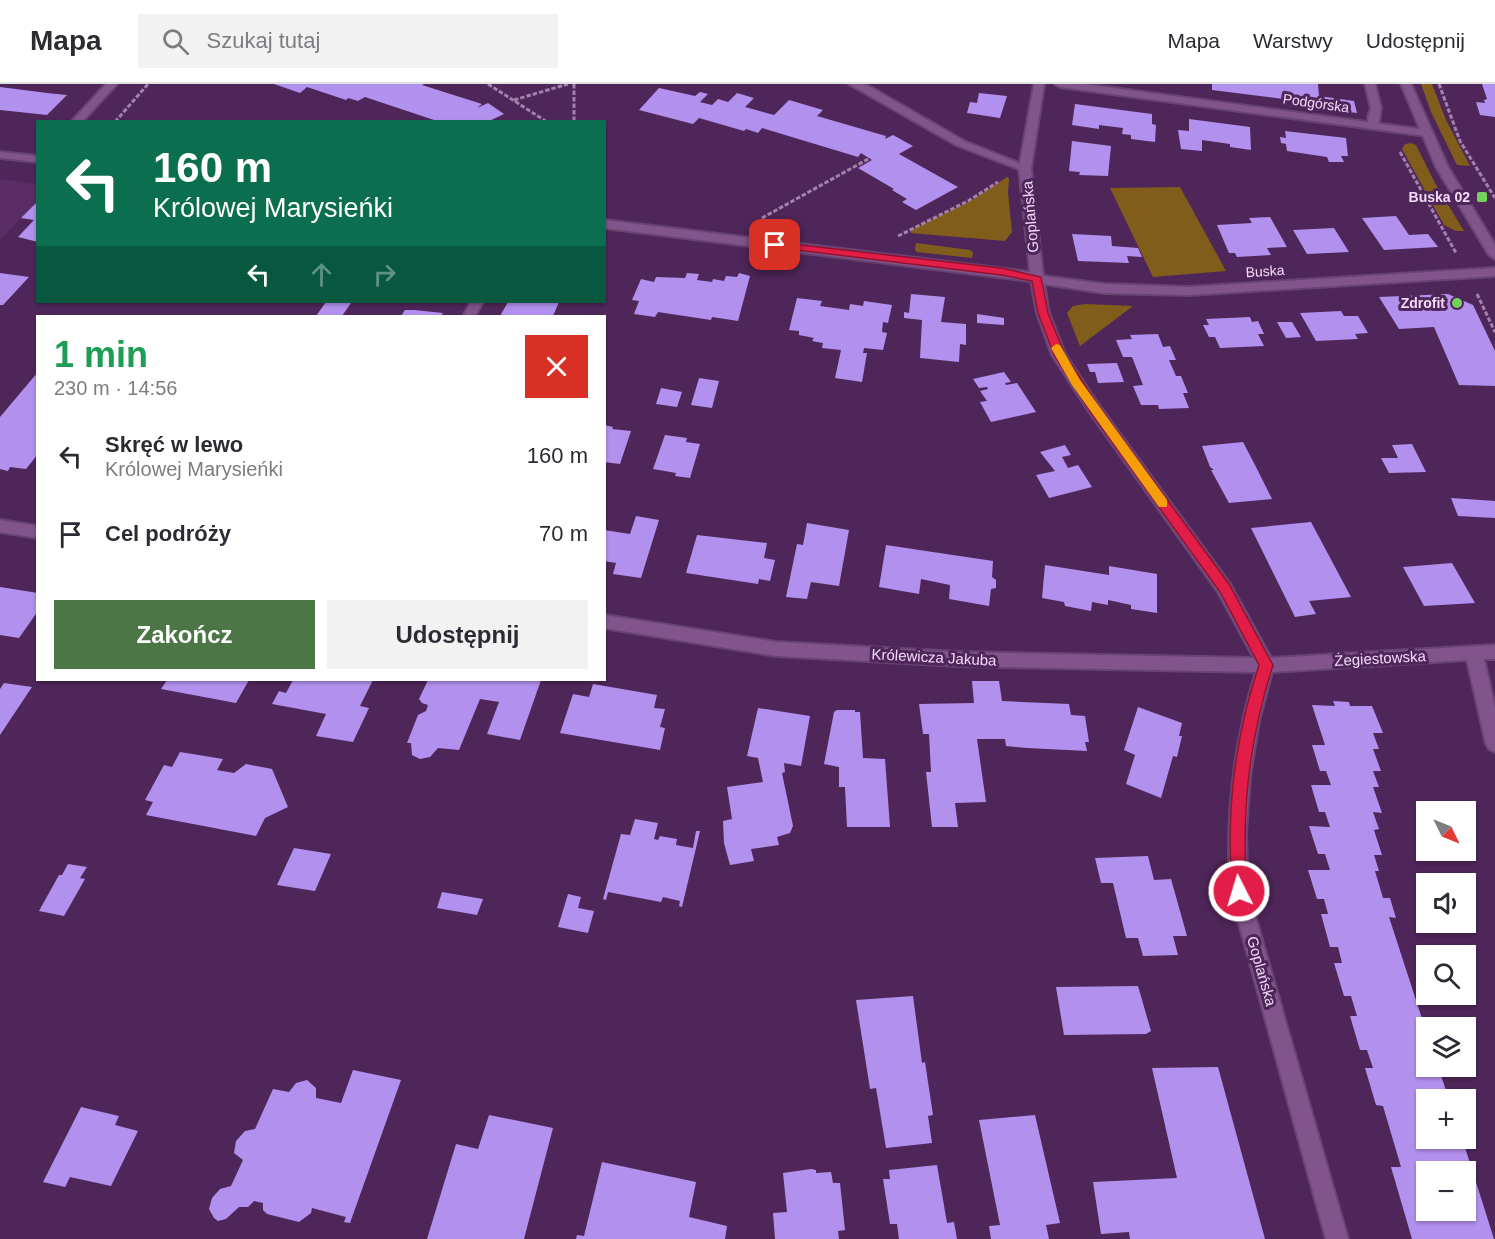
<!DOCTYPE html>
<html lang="pl">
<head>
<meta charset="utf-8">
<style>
	:root { --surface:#fff; --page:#f2f2f3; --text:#2b2b33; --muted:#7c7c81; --line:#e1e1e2; --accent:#4c7645 }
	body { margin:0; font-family:Helvetica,sans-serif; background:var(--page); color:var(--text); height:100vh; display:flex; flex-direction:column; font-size:22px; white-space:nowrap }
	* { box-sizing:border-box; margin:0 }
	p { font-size:20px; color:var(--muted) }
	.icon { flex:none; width:33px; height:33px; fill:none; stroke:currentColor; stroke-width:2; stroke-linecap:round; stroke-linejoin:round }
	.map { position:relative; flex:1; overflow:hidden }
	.side { position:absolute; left:36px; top:231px; width:570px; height:366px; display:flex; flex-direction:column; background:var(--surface); border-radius:0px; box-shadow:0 2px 4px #0004 }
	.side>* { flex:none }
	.top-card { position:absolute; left:36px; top:36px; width:570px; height:183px; border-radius:0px; box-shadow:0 2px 4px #0004; background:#0b6e4f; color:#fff; overflow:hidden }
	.needle { width:39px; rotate:133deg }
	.controls { position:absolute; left:1416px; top:717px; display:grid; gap:12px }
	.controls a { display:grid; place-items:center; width:60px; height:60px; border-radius:0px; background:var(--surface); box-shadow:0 2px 4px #0004; font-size:30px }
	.pin { position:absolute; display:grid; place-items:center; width:51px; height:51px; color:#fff; margin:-26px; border-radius:12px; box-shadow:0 3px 9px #0006 }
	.me { position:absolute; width:66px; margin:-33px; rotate:355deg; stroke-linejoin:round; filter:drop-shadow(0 0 4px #0008) }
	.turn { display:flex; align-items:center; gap:21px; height:126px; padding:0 18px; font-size:27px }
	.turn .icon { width:78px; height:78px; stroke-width:2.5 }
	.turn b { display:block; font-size:42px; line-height:51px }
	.lanes { display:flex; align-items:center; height:57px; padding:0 18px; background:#0003; justify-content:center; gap:30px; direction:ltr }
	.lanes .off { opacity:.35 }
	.round { display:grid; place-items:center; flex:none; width:63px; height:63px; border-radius:0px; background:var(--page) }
	.head { display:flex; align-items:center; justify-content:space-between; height:102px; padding:0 18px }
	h1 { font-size:36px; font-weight:700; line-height:45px; color:#1e9e55 }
	.action { display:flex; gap:12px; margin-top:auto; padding:12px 18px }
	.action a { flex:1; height:69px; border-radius:0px; background:var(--accent); color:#fff; font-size:24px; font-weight:700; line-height:69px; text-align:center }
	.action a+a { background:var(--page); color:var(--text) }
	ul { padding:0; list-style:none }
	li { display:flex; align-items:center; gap:18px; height:78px; padding:0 18px }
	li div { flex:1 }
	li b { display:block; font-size:22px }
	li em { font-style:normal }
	header { display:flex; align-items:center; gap:36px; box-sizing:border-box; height:84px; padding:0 30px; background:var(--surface); border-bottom:2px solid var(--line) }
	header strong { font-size:28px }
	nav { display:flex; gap:33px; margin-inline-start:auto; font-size:21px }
	.search { width:420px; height:54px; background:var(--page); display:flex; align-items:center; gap:15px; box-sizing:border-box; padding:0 21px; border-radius:0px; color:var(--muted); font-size:22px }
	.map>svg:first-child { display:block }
</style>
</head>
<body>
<header>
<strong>Mapa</strong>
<div class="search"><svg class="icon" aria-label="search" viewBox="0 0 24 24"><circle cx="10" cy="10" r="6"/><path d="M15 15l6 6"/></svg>Szukaj tutaj</div>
<nav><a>Mapa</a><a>Warstwy</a><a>Udostępnij</a></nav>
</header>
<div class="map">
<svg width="1495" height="1155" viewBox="0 0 1495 1155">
	<rect width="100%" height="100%" fill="#4f2659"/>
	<!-- built -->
	<path fill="#5b2d66" d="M0 95 37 100V117L0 156Z"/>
	<!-- green -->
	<path fill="#805d1b" d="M1421 0H1432L1446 36 1470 82 1457 81 1431 28Z
		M1411 59 1416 61 1435 99 1464 147H1456L1444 141 1402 65 1405 60Z
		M1007 93 1009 94 1008 108 1012 148 1005 157 911 149V146L972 116Z
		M1180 103 1226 187 1153 193 1110 104Z
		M916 159 970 166 973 168 972 174 917 168 915 166Z
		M1085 220 1133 222 1080 262 1067 229 1073 222Z"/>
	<!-- building -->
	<path fill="#b291ee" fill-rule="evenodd" d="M274 0H424L422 1 482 20 477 24 488 19 504 30 487 38H440L365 13 358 17 348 14 346 16 307 3 300 9Z
		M1212 0H1318L1319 12 1354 17 1357 29 1300 22 1299 17 1212 6Z
		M1482 0H1495V33L1480 31 1476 18 1485 19 1484 16 1487 15Z
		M0 3 47 9 67 11 47 31 0 26Z
		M659 4 695 12 700 8 708 10 700 18 712 21 718 15 728 18 737 9 754 14 745 23 774 31 789 16 823 26 817 32 886 52 885 55 893 51 913 62 899 70 958 103 916 126 902 118 907 115 892 106 894 105 858 84 872 76 861 69 858 73 762 44 758 49 746 45 744 47 699 34 693 40 639 26Z
		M979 9 1007 12 1000 34 967 29 970 18 977 19Z
		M1075 20 1152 30V40L1156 41 1155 58 1131 55V51L1122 50 1123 44 1099 41V45L1072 41Z
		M1189 35 1250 43 1251 66 1230 63V60L1202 56V67L1181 65 1178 46 1189 47Z
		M1285 47 1346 54 1348 72H1341L1344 78H1329L1327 73 1287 67 1286 60 1281 59 1280 53 1286 54Z
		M1072 57 1111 62 1108 92 1079 91 1080 88 1069 87Z
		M38 117V158L18 153 34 136 21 134Z
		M1396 132 1409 151 1428 150 1438 163 1384 166 1362 134Z
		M1270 133 1287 163 1267 164 1271 171 1237 173 1235 169H1229L1217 141 1252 139 1249 134Z
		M1334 144 1349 168 1307 170 1293 146Z
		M1072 150 1111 152 1112 162 1138 164 1142 173 1127 172 1129 179 1078 177Z
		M0 189 29 193 3 221H0Z
		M687 189 699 190 697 196 712 198 713 195 724 197 726 192 737 193 739 189 750 192 738 237 712 233 711 236 658 228 655 233 634 230 639 217 632 216 641 195 654 198 656 193 685 194Z
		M911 210 945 213 941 238 966 240V261L960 260 959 278 920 274 922 236 904 234V228L909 229Z
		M1448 210 1473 221 1495 267V302L1459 301 1434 243 1399 245 1379 213Z
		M797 214 822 217 820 222 849 226 850 220 863 222 864 217 892 221 888 239 883 238 882 248 887 249 883 266 864 264 863 269H867L862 298 835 294 841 266 822 264 823 259 812 257 814 254 799 251V247L789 246Z
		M326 218H336L351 219 342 232H316Z
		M508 218H559L553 232H500Z
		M405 226H414L443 229 441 232H401Z
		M1341 227 1344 232H1358L1368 249 1355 250 1358 255 1316 257 1300 229Z
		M977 230 1004 234V241L977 239Z
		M1250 233 1252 238 1258 237 1264 250H1258L1264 262 1220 264 1215 253H1209L1203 241H1209L1206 235Z
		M1277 238H1292L1301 253 1286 254Z
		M1158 250 1163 263 1170 262 1176 276H1169L1176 292H1181L1188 309H1183L1189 324 1159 325 1158 321H1141L1133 302 1143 301 1132 273H1123L1116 256 1132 255 1130 251Z
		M1117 279 1124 298 1098 299 1095 288H1090L1087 280Z
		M38 288V370L26 385 10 383 8 387 0 385V333Z
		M1004 288 1011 298 1005 299 1006 301 1017 299 1036 328 991 338 980 318 987 317 980 307 988 305 987 303 979 304 973 295Z
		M699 294 719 297 712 324 691 321Z
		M661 304 682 308 677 323 656 320Z
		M604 341 613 343 612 345 631 347 620 380 604 378Z
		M665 351 687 354 686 358 700 360 690 394 675 392 676 389 653 385Z
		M1243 358 1255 381 1272 415 1229 419 1211 386H1214L1210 383 1202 362Z
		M1412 360 1426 388 1389 389 1381 374H1398L1392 361Z
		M1065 361 1071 371 1062 373 1068 384 1078 381 1092 403 1049 414 1036 391 1055 387 1040 368Z
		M1451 414 1495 417V434L1458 432Z
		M636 432 659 436 641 494 613 490 616 479 604 477V446L630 450Z
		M1311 438 1351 513 1309 517 1316 530 1295 533 1251 444Z
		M807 439 849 446 839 502 811 498 807 515 786 513 797 460 803 461Z
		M697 451 767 459 764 474 775 476 770 497 759 495 758 500 686 489Z
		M886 461 993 477 992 493 996 496V504L991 505 989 522 949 515 950 501 921 495 919 510 879 503Z
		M1452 479 1475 519 1424 522 1403 483Z
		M1045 481 1109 491V482L1157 490V529L1131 525V521L1108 516V521L1092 518 1091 527 1065 522 1064 518 1042 514Z
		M0 503 38 509V527L19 554 0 551Z
		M167 596H249L236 619 161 605Z
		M293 596H373L360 622 369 624 353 658 316 652 326 630 272 620 279 607 286 609Z
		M428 596H541L520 656 487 650 499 618 480 615 459 666 438 664 430 673 420 675 412 671 411 659H407L418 631 426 627 428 621 422 619 419 615Z
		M972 597H999L1002 617 1069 620 1071 631 1085 632 1089 658H1085L1087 667 1027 664 1006 662 1005 655H977L986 718 955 719 958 743H932L926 688H931L929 650H923L919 620 974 619Z
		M4 599 32 603 0 651V605Z
		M593 600 657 611 654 624 665 625 660 643 665 644 660 666 560 649 573 610 589 613Z
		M1333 617 1349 618 1350 622H1372L1383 649H1373L1379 665H1373L1381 687H1373L1379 703H1373L1382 729 1373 728 1379 745 1374 746 1382 771H1374L1379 787H1375L1383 814H1390L1396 834 1389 833 1426 947V982H1438L1449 1016H1426V1054H1462L1494 1155H1412L1391 1083H1401L1383 1022 1376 1021 1365 984H1373L1367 966H1360L1350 932H1357L1351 912H1344L1334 879H1342L1338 863H1330L1321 830H1328L1324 815H1317L1308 786H1330L1325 770H1318L1309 742 1330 743 1325 728H1319L1311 701H1331L1326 687H1320L1312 661H1325L1312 621 1335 622ZM1426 1088H1466V1126H1426Z
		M1138 623 1182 639 1179 652H1182L1177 673 1173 672 1161 714 1126 700 1135 671 1124 666Z
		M758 624 810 632 801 682 784 679 785 688 782 689 793 742 790 749 777 753 779 761 751 765 754 777 730 781 724 759 723 737 732 735 727 703 763 698 758 674 747 672Z
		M837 626H855V628H860L863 674 885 675 890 743H847L845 703H839V683L824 680 834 628Z
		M180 668 223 675 217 686 234 689 246 680 272 685 288 723 265 734 256 752 146 731 153 718 145 716 164 681 172 683Z
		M635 735 658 739 654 755 658 756 660 752 677 755 676 761 693 764 696 747H700L682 823 679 822 680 817 663 813 661 818 608 808 606 816 603 815 621 750 630 751Z
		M294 764 331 770 315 807 277 801Z
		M1148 772 1154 796 1171 795 1187 852H1173L1178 871 1143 872 1138 854H1126L1113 799H1101L1095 774Z
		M68 780 87 783 80 794 85 795 64 832 39 827 59 791H62Z
		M442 808 483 815 477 831 437 824Z
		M568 810 581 813 578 824 594 827 588 849 558 843Z
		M1138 902 1151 947 1146 950 1064 951 1056 903Z
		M913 912 922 979 925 978 933 1031 928 1032 932 1059 886 1064 876 1004 870 1005 856 916Z
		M1218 983 1265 1155H1130L1129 1148 1101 1150 1093 1098 1177 1094 1152 984Z
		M353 986 401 996 350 1139 344 1138 346 1133 312 1124 311 1129 299 1138 267 1130 263 1126V1119L254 1117 248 1123H239L226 1135 218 1137 214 1134 209 1125 212 1114 220 1105 231 1102 243 1076 234 1069 236 1057 245 1047 255 1045 273 1005 289 1008 296 999 307 996 316 1004V1014L341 1019Z
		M81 1023 119 1032 115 1041 138 1047 111 1102 70 1093 65 1103 43 1098Z
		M489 1031 553 1044 524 1155H427L456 1060 478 1065Z
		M1035 1031 1060 1139 1046 1141 1049 1155H991L989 1142 1000 1141 979 1036Z
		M602 1078 696 1098 689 1133 727 1142 725 1155H576L577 1151 584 1152Z
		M937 1081 947 1139 954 1138 957 1155H899L897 1140H890L883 1095H890L889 1086Z
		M811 1085 816 1086V1089L831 1088 833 1099H840L845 1146 838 1147 839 1155H775L773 1129 787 1128 783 1089Z"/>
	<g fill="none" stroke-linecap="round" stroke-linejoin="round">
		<defs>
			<path id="service" d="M106 0H117L82 38H71Z
				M849 0H863L872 4 964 57 1031 84 1029 86H1021L956 61Z
				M1365 0H1375L1381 24 1378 44 1374 45 1369 42 1368 33 1371 24Z
				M471 218H483L475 232H463Z"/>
			<path id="minor" d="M1034 0H1044L1031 84 1043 192 1104 200 1189 203 1495 184V192L1189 211 1104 209 1044 200 1049 229 1065 270 1098 320 1230 500 1271 574 1495 561V575H1484L1495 623V668L1489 665 1486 660 1467 576 1272 588 1259 637 1250 692 1246 749 1248 807 1348 1155H1326L1230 807C1226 732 1233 660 1256 588L959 582 776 572 604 544V531L776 558 959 568 1254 574 1218 508 1088 326 1052 271 1037 229 1031 197 604 144V136L1030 188 1019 84Z
				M1055 0H1083L1426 46 1431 49 1426 52 1060 3Z
				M0 68 38 72V78L0 74Z
				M0 436 38 442V454L0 448Z"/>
			<path id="tertiary" d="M1401 0H1411L1448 83 1495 161V175L1489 171 1436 83Z"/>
		</defs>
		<!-- service casing -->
		<use href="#service" stroke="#694472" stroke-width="4"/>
		<!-- minor casing -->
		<use href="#minor" stroke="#694472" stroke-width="4"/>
		<!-- tertiary casing -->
		<use href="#tertiary" stroke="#694472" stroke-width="4"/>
		<!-- path -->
		<path stroke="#a282aa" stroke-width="3" stroke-dasharray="4.5 2" stroke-linecap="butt" d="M488 0 547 38
			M574 0V38
			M1439 0 1460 57 1495 114
			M514 16 568 0
			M115 38 148 0
			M1400 68 1456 169
			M762 134 870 74
			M898 152 968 117 998 98
			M1477 210 1495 248"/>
		<!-- service -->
		<use href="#service" fill="#81558c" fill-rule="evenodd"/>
		<!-- minor -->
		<use href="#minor" fill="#81558c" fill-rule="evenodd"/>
		<!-- tertiary -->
		<use href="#tertiary" fill="#81558c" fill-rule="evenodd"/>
	</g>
	<!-- route -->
	<path fill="#e11d48" stroke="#92132f" stroke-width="1.5" d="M775 158 1001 184 1041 193 1048 229 1065 271 1097 320 1229 500 1273 581C1249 656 1241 728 1247 807L1245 812 1239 814 1234 812 1232 807C1226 728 1234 656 1259 581L1220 508 1089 326 1054 271 1038 229 1032 197 1001 191 772 163V159Z"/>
	<!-- slow -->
	<path fill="#f59e0b" d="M1056 260 1060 261 1080 296 1167 416V423H1159L1072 301 1051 264Z"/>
	<!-- markers -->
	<g fill="#74d25b" stroke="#4f2659" stroke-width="2">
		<rect x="1476" y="107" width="12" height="12" rx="3"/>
		<circle cx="1457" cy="219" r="6"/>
	</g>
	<g text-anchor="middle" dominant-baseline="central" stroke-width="6" stroke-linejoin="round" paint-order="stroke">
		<!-- far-street labels -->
		<g font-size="14" fill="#f2d9f8" stroke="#4f2659">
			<text transform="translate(1316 19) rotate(8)">Podgórska</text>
			<text transform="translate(1265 187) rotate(-4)">Buska</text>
		</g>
		<!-- far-poi labels -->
		<g font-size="14" font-weight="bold" fill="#f2d9f8" stroke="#4f2659" text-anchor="end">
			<text x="1470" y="113">Buska 02</text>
			<text x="1445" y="219">Zdrofit</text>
		</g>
		<!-- street labels -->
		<g font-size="15" fill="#f2d9f8" stroke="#4f2659">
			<text transform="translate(1030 133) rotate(-95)">Goplańska</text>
			<text transform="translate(934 573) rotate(3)">Królewicza Jakuba</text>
			<text transform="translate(1380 574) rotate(-3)">Żegiestowska</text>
			<text transform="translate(1262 887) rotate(74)">Goplańska</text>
		</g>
	</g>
</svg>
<div class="controls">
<a><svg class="needle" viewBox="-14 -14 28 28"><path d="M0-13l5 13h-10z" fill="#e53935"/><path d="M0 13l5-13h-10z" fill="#7c7c81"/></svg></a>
<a><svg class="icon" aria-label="sound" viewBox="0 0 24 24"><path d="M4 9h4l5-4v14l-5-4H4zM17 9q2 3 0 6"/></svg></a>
<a><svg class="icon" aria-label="search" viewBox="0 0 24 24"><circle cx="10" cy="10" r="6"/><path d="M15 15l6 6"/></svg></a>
<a><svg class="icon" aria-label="layers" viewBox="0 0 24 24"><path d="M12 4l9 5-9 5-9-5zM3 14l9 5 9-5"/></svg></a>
<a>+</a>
<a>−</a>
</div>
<div class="pin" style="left:775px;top:161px;background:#d93025"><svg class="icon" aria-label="arrive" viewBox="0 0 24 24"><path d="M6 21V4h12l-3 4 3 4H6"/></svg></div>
<svg class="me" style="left:1239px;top:807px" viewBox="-20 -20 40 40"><circle r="17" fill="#e11d48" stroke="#fff" stroke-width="3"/><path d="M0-11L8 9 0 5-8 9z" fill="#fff"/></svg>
<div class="top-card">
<div class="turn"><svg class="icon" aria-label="left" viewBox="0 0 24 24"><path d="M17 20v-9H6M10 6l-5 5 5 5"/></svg><div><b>160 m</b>Królowej Marysieńki</div></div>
<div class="lanes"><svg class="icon" aria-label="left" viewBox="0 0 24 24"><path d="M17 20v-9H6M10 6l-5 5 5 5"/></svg><svg class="icon off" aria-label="ahead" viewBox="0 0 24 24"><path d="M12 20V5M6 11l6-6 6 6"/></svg><svg class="icon off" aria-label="right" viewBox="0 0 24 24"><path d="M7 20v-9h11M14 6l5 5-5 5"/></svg></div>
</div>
<section class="side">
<div class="head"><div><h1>1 min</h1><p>230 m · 14:56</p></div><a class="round" style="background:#d93025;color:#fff"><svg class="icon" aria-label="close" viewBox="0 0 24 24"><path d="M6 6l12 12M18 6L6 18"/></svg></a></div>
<ul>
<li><svg class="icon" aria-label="left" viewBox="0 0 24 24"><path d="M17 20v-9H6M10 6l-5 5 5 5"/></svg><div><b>Skręć w lewo</b><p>Królowej Marysieńki</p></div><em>160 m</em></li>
<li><svg class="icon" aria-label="arrive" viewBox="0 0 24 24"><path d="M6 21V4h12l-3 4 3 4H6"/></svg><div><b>Cel podróży</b></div><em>70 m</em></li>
</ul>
<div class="action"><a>Zakończ</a><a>Udostępnij</a></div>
</section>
</div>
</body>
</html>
